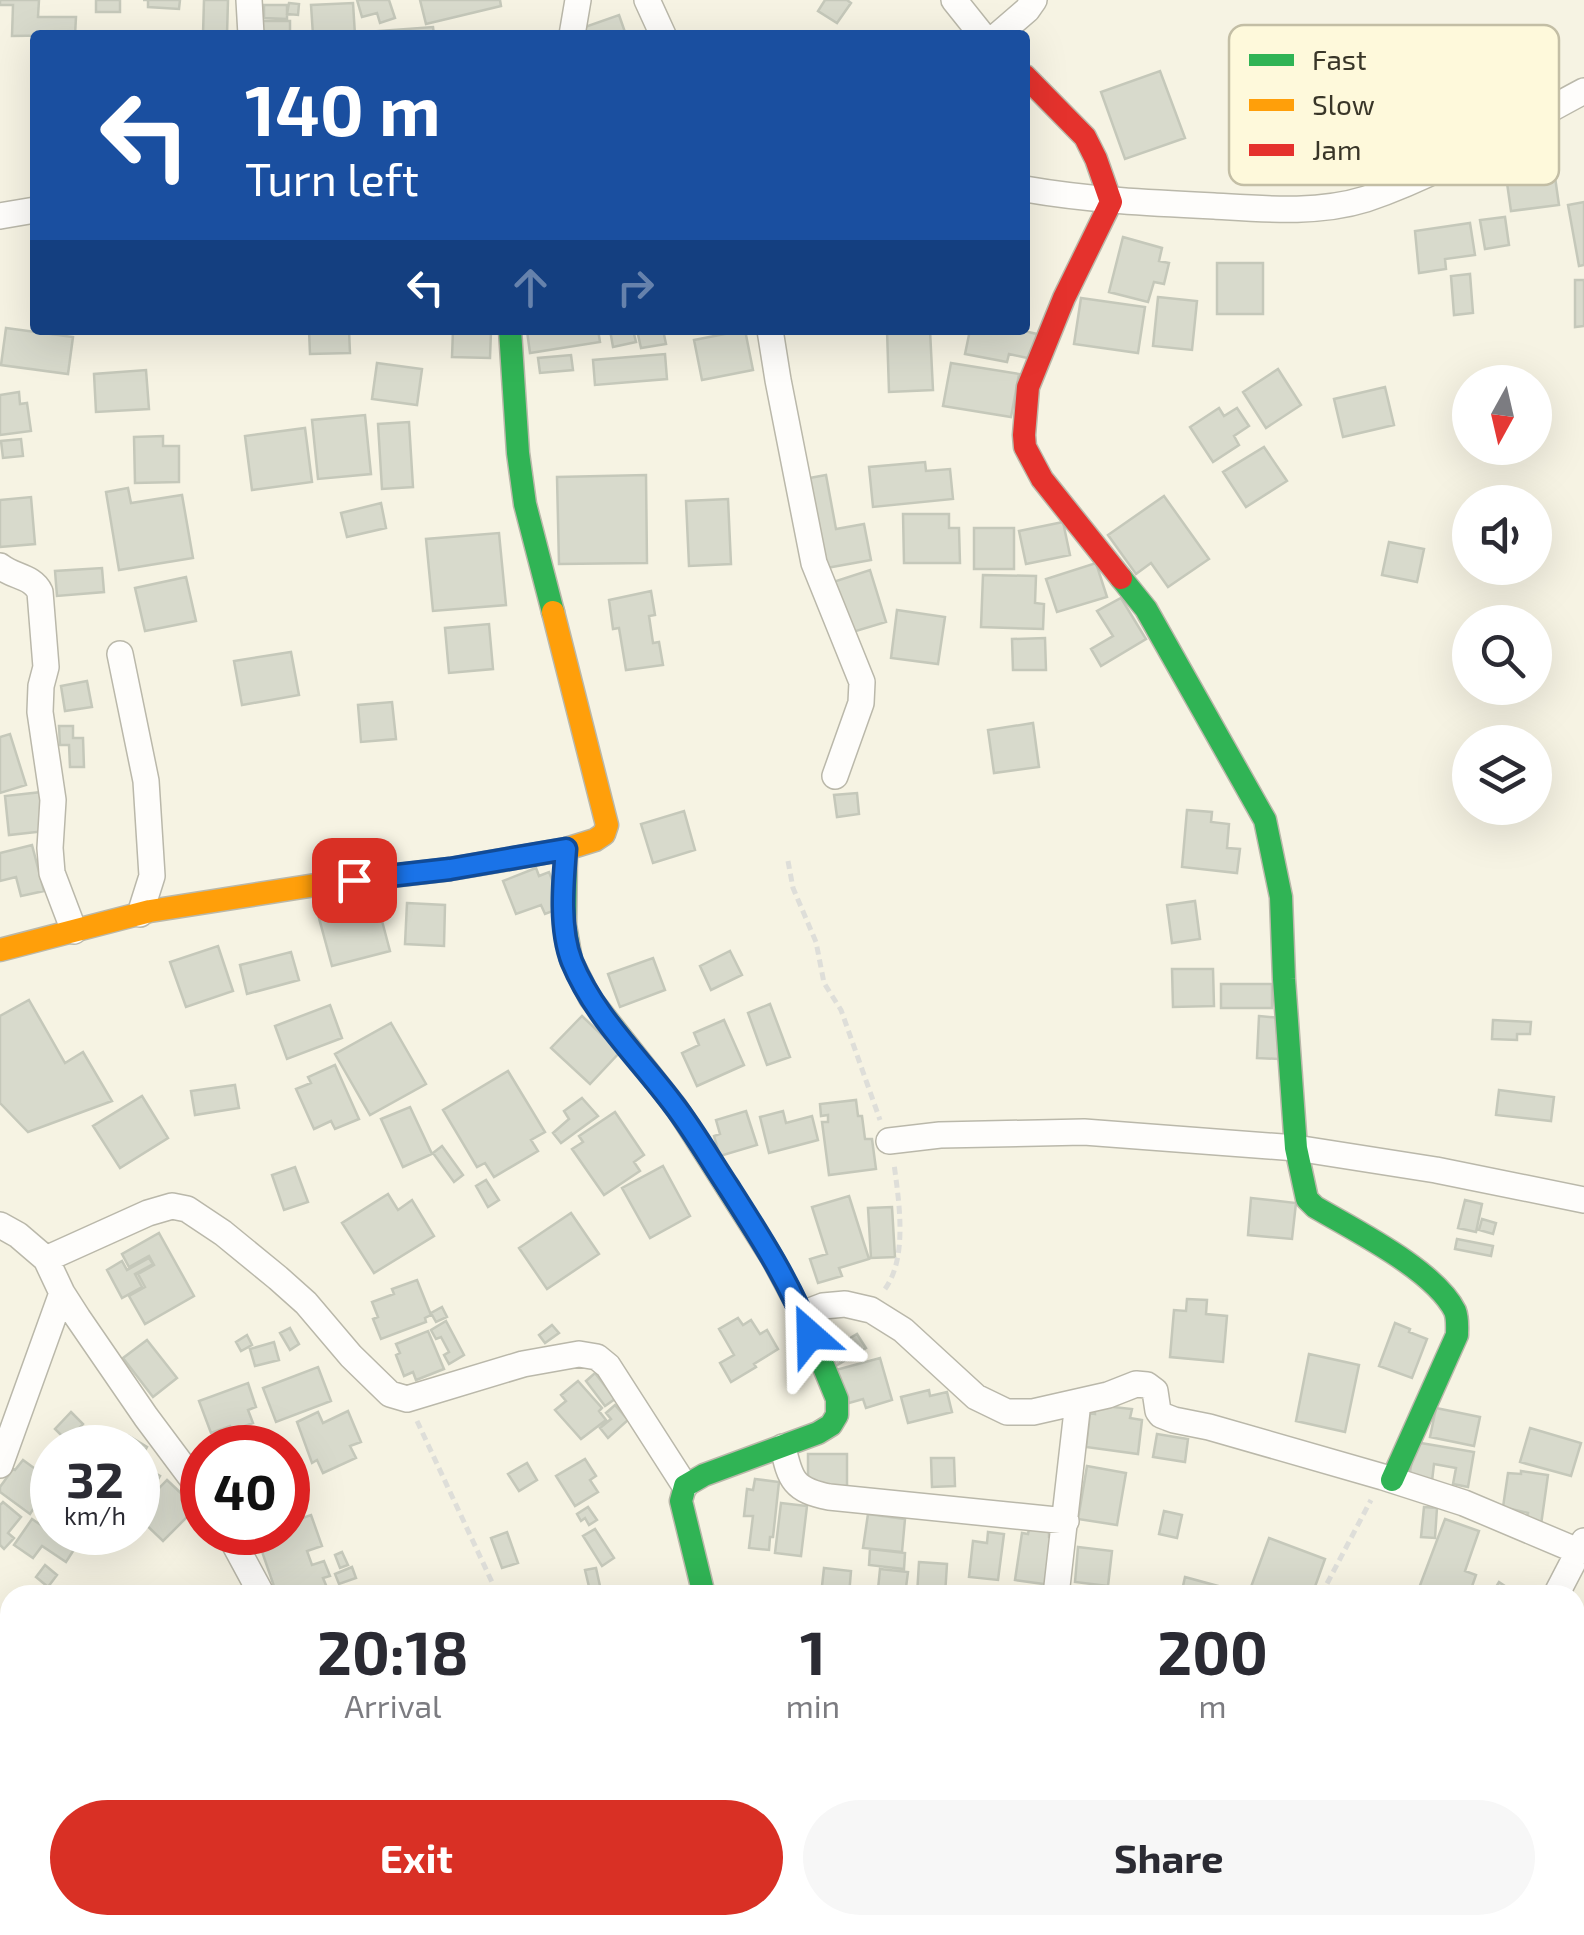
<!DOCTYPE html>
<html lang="en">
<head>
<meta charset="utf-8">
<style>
	:root { --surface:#fff; --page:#f7f7f7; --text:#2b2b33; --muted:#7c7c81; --accent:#d93025 }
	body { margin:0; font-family:"Exo 2",sans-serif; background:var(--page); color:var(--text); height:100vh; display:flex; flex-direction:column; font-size:38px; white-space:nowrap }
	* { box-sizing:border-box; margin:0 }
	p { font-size:32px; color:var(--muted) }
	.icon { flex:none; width:55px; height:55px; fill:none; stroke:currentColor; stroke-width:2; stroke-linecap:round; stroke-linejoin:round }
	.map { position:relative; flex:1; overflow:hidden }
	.side { position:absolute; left:0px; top:1585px; width:1585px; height:350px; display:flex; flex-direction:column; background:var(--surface); border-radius:30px 30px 0 0; box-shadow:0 10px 40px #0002 }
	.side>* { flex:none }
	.top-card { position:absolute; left:30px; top:30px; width:1000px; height:305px; border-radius:10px; box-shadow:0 10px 40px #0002; background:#1a4fa0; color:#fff; overflow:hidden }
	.needle { width:65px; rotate:188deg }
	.fabs { position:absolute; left:1452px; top:365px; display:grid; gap:20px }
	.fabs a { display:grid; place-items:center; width:100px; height:100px; border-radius:50%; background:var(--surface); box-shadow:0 10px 40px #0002; font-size:50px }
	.speed { position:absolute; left:30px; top:1425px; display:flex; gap:20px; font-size:50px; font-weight:700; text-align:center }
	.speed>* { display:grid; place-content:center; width:130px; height:130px; border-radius:50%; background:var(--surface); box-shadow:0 10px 40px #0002; line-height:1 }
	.speed small { font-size:25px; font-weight:400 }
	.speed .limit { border:15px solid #d22; background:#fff; color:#111 }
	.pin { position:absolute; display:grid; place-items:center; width:85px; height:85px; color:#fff; margin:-42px; border-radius:20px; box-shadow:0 5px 15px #0006 }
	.me { position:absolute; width:110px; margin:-55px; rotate:335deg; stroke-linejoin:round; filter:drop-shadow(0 0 8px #0008) }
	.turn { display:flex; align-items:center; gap:35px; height:210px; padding:0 50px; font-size:45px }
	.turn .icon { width:130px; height:130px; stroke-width:2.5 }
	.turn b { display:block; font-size:70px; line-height:85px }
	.lanes { display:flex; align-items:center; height:95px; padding:0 50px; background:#0003; justify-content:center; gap:50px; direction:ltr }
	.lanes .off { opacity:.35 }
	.eta { display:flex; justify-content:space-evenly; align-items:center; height:170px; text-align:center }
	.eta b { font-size:60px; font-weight:700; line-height:70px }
	.primary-button { display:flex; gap:20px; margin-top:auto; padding:20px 50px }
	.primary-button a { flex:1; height:115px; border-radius:60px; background:var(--accent); color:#fff; font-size:40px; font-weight:700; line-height:115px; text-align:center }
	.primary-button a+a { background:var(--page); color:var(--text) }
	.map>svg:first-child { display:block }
</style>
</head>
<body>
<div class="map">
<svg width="1584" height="1935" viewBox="0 0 1584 1935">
	<rect width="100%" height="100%" fill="#f6f3e3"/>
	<!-- building -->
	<path fill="#d8dacc" stroke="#c5c8ba" stroke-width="2.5" d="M0 0H39L38 17H76L75 35 12 36 13 5H0Z
		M96 0H120V12H96Z
		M143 0H180L179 9 148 7V0Z
		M204 0H228L227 35H203Z
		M357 0H389L395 18 380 23 377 13 362 17Z
		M420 0H500L501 6 426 24Z
		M825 0H847L851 3 837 23 818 11Z
		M289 3 299 4 298 15 287 14Z
		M353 3 355 35H313L311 5Z
		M264 5H287V19L264 18Z
		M619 15 626 35H584L582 28Z
		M259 21H290V35H259Z
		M433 27 434 35H367V32Z
		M1160 71 1185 138 1125 159 1101 92Z
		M1553 163 1559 205 1511 211 1505 169Z
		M1584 202V265L1579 266 1568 205Z
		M1505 217 1509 245 1485 249 1480 220Z
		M1470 223 1475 255 1445 259 1446 269 1419 273 1415 231Z
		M1123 237 1162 248 1159 261 1169 263 1164 284 1154 282 1148 302 1109 292Z
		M1217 263H1263V314H1217Z
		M1470 274 1473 313 1454 315 1451 276Z
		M1575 280H1584V326L1575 327Z
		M1158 297 1197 301 1192 350 1153 346Z
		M1081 298 1145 307 1138 353 1074 344Z
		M6 328 73 337 68 374 1 365Z
		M309 330H349L350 353 310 354Z
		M453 330 491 331 490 358 452 357Z
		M598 330 600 342 530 353 527 331Z
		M610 330H633L636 342 613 347Z
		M637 330H663L666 344 641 348Z
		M745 330 753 370 702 380 694 340Z
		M887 330H930L933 390 889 392Z
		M970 330H1020L1037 334 1032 359 1009 354 1007 362 965 354Z
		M665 354 667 379 595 385 593 360Z
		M571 355 573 370 540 373 538 358Z
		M377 363 422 369 417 405 372 399Z
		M951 363 1019 374 1011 417 943 406Z
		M1278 369 1301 405 1266 428 1243 392Z
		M146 370 149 409 96 412 94 374Z
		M1385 387 1394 425 1343 437 1334 399Z
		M19 392 20 404 27 403 31 431 0 435V395Z
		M1219 408 1224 416 1237 408 1249 426 1234 436 1239 445 1213 462 1190 427Z
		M365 415 371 474 318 479 312 420Z
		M409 422 413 487 382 489 378 424Z
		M305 428 312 482 252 490 245 436Z
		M163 436V446H179V482L135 483 134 437Z
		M21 439 23 456 3 458 1 441Z
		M1264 447 1287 481 1246 507 1223 472Z
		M925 462 926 471 950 469 953 499 873 507 869 467Z
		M646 475 647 563 559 564 557 477Z
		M826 475 836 529 864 524 871 560 821 569 804 479Z
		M128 488 131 503 182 495 193 558 119 570 106 492Z
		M1164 496 1209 559 1168 587 1151 563 1136 574 1108 535Z
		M31 497 35 544 0 547V500Z
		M728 499 731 564 689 566 686 501Z
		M381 503 386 528 347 537 341 513Z
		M903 514H949V528H959L960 563H904Z
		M1063 522 1070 555 1026 564 1019 531Z
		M974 528H1014V569H974Z
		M499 533 506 605 433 611 426 539Z
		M1389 542 1424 549 1417 582 1382 575Z
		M1096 563 1107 597 1057 612 1046 579Z
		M102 568 104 592 57 596 55 571Z
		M870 570 886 622 846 634 830 583Z
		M983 575 1036 576 1035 603 1044 604 1043 629 981 627Z
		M186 577 196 621 145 631 135 588Z
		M651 591 655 615 649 616 653 643 659 642 663 665 626 670 619 628 613 629 609 600Z
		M1121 598 1146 639 1101 666 1091 649 1113 636 1097 611Z
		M897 610 945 617 938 664 891 658Z
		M489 624 493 669 449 673 445 628Z
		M1045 638 1046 670H1013L1012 639Z
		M291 652 299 695 242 705 234 661Z
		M87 681 92 707 65 711 61 686Z
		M392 702 396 739 361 742 358 705Z
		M1033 723 1039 767 994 773 988 730Z
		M59 726H73V738H83L84 767H70L69 745H60Z
		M10 734 26 785 0 793V737Z
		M42 792 46 831 9 835 5 796Z
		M857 793 859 814 837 817 834 795Z
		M1187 810 1212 812 1211 822 1229 824 1227 848 1240 849 1237 873 1182 867Z
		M684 811 695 850 653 863 641 824Z
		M32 845 44 891 21 896 16 877 0 881V853Z
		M536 868 539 876 549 872 563 907 545 914 541 905 516 914 503 881Z
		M1195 901 1200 939 1172 943 1167 905Z
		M377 902 390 951 332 966 319 918Z
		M407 903 445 905 444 946 405 944Z
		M218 946 233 991 186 1007 170 962Z
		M730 951 742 975 711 990 700 966Z
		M291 952 299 980 247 994 240 965Z
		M653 958 665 990 620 1007 608 974Z
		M1172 969H1213L1214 1006 1173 1007Z
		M1221 984H1272V1008H1221Z
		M29 1000 65 1063 83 1052 112 1101 28 1132 0 1103V1016Z
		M770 1004 790 1057 767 1065 748 1013Z
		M330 1005 342 1038 287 1059 275 1026Z
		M582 1016 620 1052 590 1084 551 1048Z
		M1259 1016 1281 1018 1279 1059 1257 1058Z
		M724 1020 744 1065 697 1086 682 1053 699 1045 694 1033Z
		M1493 1020 1531 1022 1530 1034H1517V1040L1492 1039Z
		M391 1023 426 1084 370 1115 335 1054Z
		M335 1065 359 1119 335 1129 331 1121 314 1129 296 1089 311 1083 308 1077Z
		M508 1071 545 1132 531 1140 538 1151 494 1177 485 1163 477 1167 443 1110Z
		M235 1085 239 1108 195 1115 191 1091Z
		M1499 1090 1554 1097 1551 1121 1496 1115Z
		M142 1096 168 1138 120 1168 93 1126Z
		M582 1098 598 1116 561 1143 553 1133 569 1119 564 1111Z
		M856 1100 858 1116H862L865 1139H872L876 1169 829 1175 822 1122H828V1115L821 1116 820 1104Z
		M410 1107 432 1154 403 1167 381 1119Z
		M746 1111 757 1145 720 1156 714 1136 720 1134 716 1120Z
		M783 1111 786 1123 812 1116 818 1140 769 1153 760 1117Z
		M615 1112 644 1155 634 1162 640 1171 604 1195 572 1149 583 1142 579 1136Z
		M442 1146 463 1175 454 1182 433 1153Z
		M663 1166 690 1216 650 1238 622 1188Z
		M295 1167 308 1202 284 1210 272 1175Z
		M486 1180 499 1200 488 1207 476 1186Z
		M388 1194 398 1210 412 1200 434 1236 374 1273 342 1223Z
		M849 1196 869 1259 839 1268 842 1276 818 1283 810 1259 827 1254 812 1207Z
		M1251 1198 1296 1203 1292 1239 1248 1235Z
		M1465 1200 1482 1204 1476 1232 1458 1228Z
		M892 1207 895 1257 871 1258 868 1208Z
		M571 1213 599 1254 547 1289 519 1248Z
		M1482 1219 1496 1223 1493 1234 1479 1230Z
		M159 1233 194 1296 145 1324 129 1296 145 1287 138 1274 154 1265 149 1256 129 1267 122 1254Z
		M1457 1239 1493 1246 1491 1256 1455 1249Z
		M149 1258 153 1264 135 1274 142 1287 122 1298 107 1270 122 1261 127 1270Z
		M417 1280 431 1315 425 1318 426 1322 381 1339 373 1319 378 1317 372 1302 394 1294 392 1289Z
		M1187 1299 1207 1300 1206 1314 1227 1316 1223 1362 1170 1357 1174 1310 1186 1311Z
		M442 1307 447 1317 436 1322 431 1313Z
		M738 1318 743 1325 751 1320 760 1334 767 1330 778 1349 754 1364 756 1367 731 1382 720 1363 734 1355 719 1329Z
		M446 1321 464 1355 449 1364 444 1355 449 1352 441 1337 436 1339 431 1330Z
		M1395 1323 1410 1329 1409 1332 1427 1339 1412 1378 1379 1366Z
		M552 1325 559 1333 545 1343 539 1335Z
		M290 1328 299 1344 290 1350 280 1333Z
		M428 1331 444 1369 416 1380 413 1372 404 1376 396 1355 400 1353 396 1344Z
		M857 1334 866 1348 834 1367 826 1343 837 1337 840 1344Z
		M247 1335 252 1345 241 1351 236 1342Z
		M147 1340 177 1378 153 1397 123 1358Z
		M274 1342 279 1360 255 1366 250 1349Z
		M1309 1354 1359 1365 1345 1432 1296 1421Z
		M880 1358 892 1400 866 1408 863 1399 849 1403 832 1371Z
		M318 1367 331 1401 276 1422 263 1388Z
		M595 1373 615 1399 605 1406 586 1381Z
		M578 1381 602 1408 599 1411 606 1420 581 1439 555 1410 566 1401 561 1395Z
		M248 1383 256 1407 248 1410 253 1423 232 1431 230 1426 211 1433 199 1401Z
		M929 1390 930 1396 947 1392 952 1412 908 1423 901 1397Z
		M615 1405 628 1420 608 1438 600 1428 611 1419 606 1413Z
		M1095 1405 1132 1409 1130 1418 1142 1420 1138 1454 1086 1447 1090 1413 1095 1414Z
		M1436 1408 1480 1417 1474 1446 1430 1437Z
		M348 1411 361 1442 350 1446 356 1458 323 1473 317 1460 312 1463 297 1422 318 1412 323 1423Z
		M71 1412 83 1424 67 1441 55 1429Z
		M1530 1428 1581 1443 1571 1476 1520 1462Z
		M1157 1434 1188 1439 1185 1462 1153 1457Z
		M129 1436 147 1447 138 1463 160 1476 152 1489 138 1481V1448H123Z
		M1415 1442 1474 1452 1468 1487 1453 1484 1456 1468 1434 1464 1432 1481 1409 1478Z
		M808 1454H847V1490H808Z
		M931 1458H954L955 1486 932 1487Z
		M585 1459 596 1476 590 1480 598 1492 575 1506 556 1476Z
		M23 1460 52 1481 30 1514 0 1492V1487L13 1469 15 1470Z
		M527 1463 537 1480 519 1491 508 1474Z
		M1087 1466 1126 1473 1117 1525 1078 1519Z
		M1521 1471 1548 1475 1541 1525 1526 1522 1528 1513 1503 1507 1508 1473 1521 1474Z
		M755 1479 779 1482 773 1537H770L769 1550 749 1548 753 1516H744L747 1489 753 1490Z
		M167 1480 185 1497 182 1501 190 1509 187 1512 190 1514 163 1541 138 1517V1510Z
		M3 1502 21 1517 8 1533 14 1538 4 1549 0 1545V1505Z
		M781 1503 807 1506 801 1556 775 1553Z
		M588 1507 597 1520 589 1525 585 1518 581 1521 577 1514Z
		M1424 1507 1437 1508 1435 1538 1421 1537Z
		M1164 1511 1182 1515 1177 1538 1159 1534Z
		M868 1514 905 1519 902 1552 863 1548Z
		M311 1515 322 1546 307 1551 312 1565 324 1561 330 1576 323 1578 328 1590 312 1595H277L258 1540 279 1532H288V1523Z
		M32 1519 75 1548 66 1562 42 1546 33 1558 14 1545Z
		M1445 1519 1479 1531 1465 1571 1476 1575 1469 1595H1440L1419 1588Z
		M595 1529 614 1558 602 1566 583 1536Z
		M1029 1529 1049 1532V1537L1057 1538 1051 1585 1015 1580 1022 1533 1028 1534Z
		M507 1532 518 1563 502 1568 491 1538Z
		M988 1532 1004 1534 998 1580 969 1577 973 1541 987 1543Z
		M1269 1538 1325 1559 1312 1595H1248Z
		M1078 1547 1112 1551 1108 1586 1075 1582Z
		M870 1549 905 1553 904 1569 869 1565Z
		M342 1552 348 1565 340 1568 335 1555Z
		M919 1562 947 1564 945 1595H917Z
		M45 1565 57 1575 48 1587 36 1577Z
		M352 1567 356 1578 339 1584 335 1574Z
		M596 1568 602 1595H591L585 1570Z
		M824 1568 851 1571 849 1595H821Z
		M880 1569 908 1572 905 1595H866L867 1588 878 1589Z
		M1185 1577 1218 1586 1216 1595H1181Z
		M1499 1582 1514 1592 1512 1595H1491Z
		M1064 1586 1092 1591 1091 1595H1062Z
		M0 1749 10 1752 3 1780 0 1779Z
		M168 1925 199 1931 198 1935H166Z
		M364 1925H394L408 1932 406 1935H359Z
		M1293 1925 1319 1935H1289Z
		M1327 1925H1360L1359 1931Z
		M1424 1925H1499L1491 1935H1434Z"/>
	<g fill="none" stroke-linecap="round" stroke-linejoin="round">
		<defs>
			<path id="street" d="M249 0 251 35
				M647 0 663 35
				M954 0 982 35
				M572 35 578 0
				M998 35 1027 10 1034 0
				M1025 189C1088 200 1151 203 1214 206 1264 209 1318 214 1366 199 1441 174 1514 128 1584 91
				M0 216 35 210
				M770 330 778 380 814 563 862 682 861 703 835 776
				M0 566C13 577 33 576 40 592L46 667 41 686 40 712 53 800 50 848 52 873 74 931
				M120 654 146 781 152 876 140 914
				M889 1141 940 1135 1084 1132 1296 1148 1436 1170 1584 1200
				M0 1225 18 1235 46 1259 62 1293 78 1318 146 1417 202 1492
				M46 1259 148 1213 172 1206 187 1209 223 1233 278 1278 306 1303 351 1356 390 1394 407 1399 523 1364 579 1354 597 1357 608 1366 685 1486
				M802 1314 823 1306 845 1304 871 1310 903 1330 976 1397 1007 1412H1033L1108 1395 1136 1384 1147 1385 1155 1391 1158 1411 1161 1415 1174 1420 1209 1427 1383 1477 1464 1503 1580 1552
				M783 1447C790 1480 794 1490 829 1497L1066 1521
				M0 1465 62 1293
				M228 1532 262 1595
				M1056 1595 1078 1402
				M1556 1595 1584 1541
				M1575 1693 1584 1697
				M0 1841 10 1842
				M421 1925 428 1935
				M129 1935 131 1925
				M648 1935 650 1925
				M1370 1935 1378 1925"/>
			<path id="fast" d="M510 330 518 453 525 504 553 612
				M1121 578 1146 609 1265 820 1281 897 1284 979 1296 1148 1307 1199 1315 1207C1354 1230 1435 1270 1455 1311 1458 1319 1457 1327 1457 1335L1392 1480
				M566 849 565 925 571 960 590 998 676 1107 772 1258 802 1314 837 1399V1415L831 1425 818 1433 704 1475 685 1486 681 1501 704 1595"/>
			<path id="slow" d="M0 950 150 911 322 884 451 869 566 849 595 840 604 834 607 825 553 612"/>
			<path id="jam" d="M1025 76 1085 137 1096 159 1111 202 1064 298 1028 387 1024 435 1025 447 1042 479 1121 578"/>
		</defs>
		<!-- street casing -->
		<use href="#street" stroke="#bab8aa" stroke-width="28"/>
		<!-- fast casing -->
		<use href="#fast" stroke="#bab8aa" stroke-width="25"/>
		<!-- slow casing -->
		<use href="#slow" stroke="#bab8aa" stroke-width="25"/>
		<!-- jam casing -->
		<use href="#jam" stroke="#bab8aa" stroke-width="25"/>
		<!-- path -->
		<path stroke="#deded9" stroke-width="5" stroke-dasharray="8 5" stroke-linecap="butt" d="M788 861 793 888 816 942 824 983 841 1010 880 1120
			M885 1289C908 1257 899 1202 894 1164
			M417 1421 498 1595
			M1321 1595 1371 1500"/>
		<!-- street -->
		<use href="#street" stroke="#fefdfb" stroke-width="25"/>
		<!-- fast -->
		<use href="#fast" stroke="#30b455" stroke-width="22"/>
		<!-- slow -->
		<use href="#slow" stroke="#ff9f0a" stroke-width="22"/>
		<!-- jam -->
		<use href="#jam" stroke="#e5322d" stroke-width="22"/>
	</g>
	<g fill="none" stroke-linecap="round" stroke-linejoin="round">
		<defs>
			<path id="route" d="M354 880 450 869 566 849C563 884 559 929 572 962 594 1016 640 1059 674 1105 694 1131 711 1161 729 1188 759 1235 790 1283 810 1335"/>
		</defs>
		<!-- route casing -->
		<use href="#route" stroke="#114b97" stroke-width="25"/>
		<!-- route -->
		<use href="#route" stroke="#1a73e8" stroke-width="18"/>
	</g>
	<!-- legend -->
	<rect x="1229" y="25" width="330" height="160" rx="15" fill="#fef9db" stroke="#c3bea5" stroke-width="2.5"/>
	<rect x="1249" y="54" width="45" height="12" fill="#30b455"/>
	<rect x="1249" y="99" width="45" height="12" fill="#ff9f0a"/>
	<rect x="1249" y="144" width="45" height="12" fill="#e5322d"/>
	<g font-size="28" fill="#393628">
		<text x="1312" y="70">Fast</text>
		<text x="1312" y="115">Slow</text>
		<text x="1312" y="160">Jam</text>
	</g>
</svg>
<div class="fabs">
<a><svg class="needle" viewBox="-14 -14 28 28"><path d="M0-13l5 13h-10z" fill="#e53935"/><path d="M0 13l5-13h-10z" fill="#7c7c81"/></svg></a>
<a><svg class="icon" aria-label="sound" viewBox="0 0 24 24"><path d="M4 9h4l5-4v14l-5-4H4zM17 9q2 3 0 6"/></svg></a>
<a><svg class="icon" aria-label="search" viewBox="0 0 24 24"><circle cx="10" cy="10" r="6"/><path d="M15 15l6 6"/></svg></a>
<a><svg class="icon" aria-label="layers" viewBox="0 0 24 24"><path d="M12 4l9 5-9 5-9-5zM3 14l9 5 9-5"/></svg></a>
</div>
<div class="speed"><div>32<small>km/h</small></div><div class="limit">40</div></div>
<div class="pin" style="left:354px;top:880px;background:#d93025"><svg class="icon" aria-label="arrive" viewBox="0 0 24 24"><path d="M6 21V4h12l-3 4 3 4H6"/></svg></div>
<svg class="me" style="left:810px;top:1335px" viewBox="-20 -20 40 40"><path d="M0-17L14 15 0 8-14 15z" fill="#1a73e8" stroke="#fff" stroke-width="4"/></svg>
<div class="top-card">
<div class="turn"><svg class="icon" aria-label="left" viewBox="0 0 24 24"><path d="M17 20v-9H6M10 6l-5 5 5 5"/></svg><div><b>140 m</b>Turn left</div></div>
<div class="lanes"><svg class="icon" aria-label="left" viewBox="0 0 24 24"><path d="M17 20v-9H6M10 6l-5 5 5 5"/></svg><svg class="icon off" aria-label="ahead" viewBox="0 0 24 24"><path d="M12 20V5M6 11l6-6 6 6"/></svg><svg class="icon off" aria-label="right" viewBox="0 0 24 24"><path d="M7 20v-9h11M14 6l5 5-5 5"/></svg></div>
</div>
<section class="side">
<div class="eta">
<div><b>20:18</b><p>Arrival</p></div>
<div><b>1</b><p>min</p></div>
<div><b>200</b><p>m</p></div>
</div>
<div class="primary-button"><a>Exit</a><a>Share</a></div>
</section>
</div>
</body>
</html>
